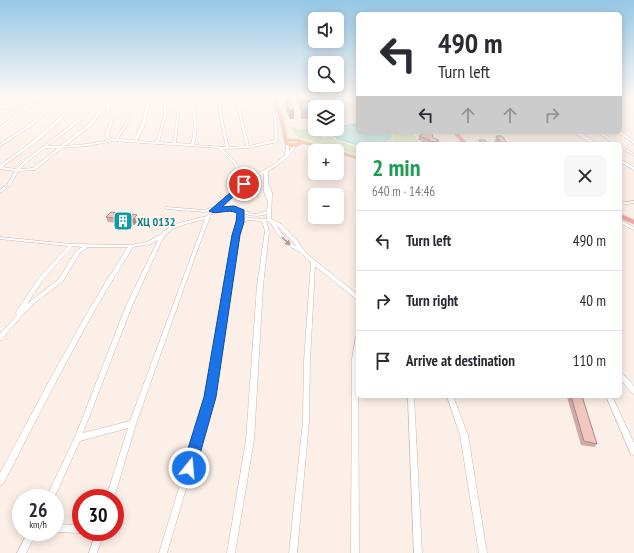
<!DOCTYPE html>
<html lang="en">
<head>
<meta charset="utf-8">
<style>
	:root { --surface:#fff; --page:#f7f7f7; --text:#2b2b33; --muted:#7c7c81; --line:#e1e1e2 }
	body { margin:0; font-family:"PT Sans Narrow",sans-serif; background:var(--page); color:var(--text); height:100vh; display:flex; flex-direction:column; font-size:15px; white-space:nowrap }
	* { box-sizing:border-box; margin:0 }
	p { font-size:13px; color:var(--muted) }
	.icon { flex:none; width:22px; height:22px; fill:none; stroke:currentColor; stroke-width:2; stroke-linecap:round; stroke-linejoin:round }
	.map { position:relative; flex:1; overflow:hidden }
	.details { position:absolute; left:356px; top:142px; width:266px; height:256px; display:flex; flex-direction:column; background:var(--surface); border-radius:6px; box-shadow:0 2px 10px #0003 }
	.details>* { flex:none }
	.guide { position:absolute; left:356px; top:12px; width:266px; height:122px; border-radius:6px; box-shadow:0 2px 10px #0003; background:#fff; color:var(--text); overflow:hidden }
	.buttons { position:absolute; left:308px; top:12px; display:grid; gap:8px }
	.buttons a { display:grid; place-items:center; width:36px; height:36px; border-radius:6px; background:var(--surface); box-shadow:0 2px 10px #0003; font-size:20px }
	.speed { position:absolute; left:12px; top:489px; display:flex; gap:8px; font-size:20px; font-weight:700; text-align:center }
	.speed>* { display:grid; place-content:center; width:52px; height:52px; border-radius:50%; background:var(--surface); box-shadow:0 2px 10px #0003; line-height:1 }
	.speed small { font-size:10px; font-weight:400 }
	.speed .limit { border:6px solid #d22; background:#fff; color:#111 }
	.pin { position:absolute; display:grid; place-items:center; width:34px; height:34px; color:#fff; margin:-17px; border:2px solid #fff; border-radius:50%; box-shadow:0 1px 4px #0007 }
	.me { position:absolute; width:44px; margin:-22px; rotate:17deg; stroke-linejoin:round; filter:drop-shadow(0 0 3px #0008) }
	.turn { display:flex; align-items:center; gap:14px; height:84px; padding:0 16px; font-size:18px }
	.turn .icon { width:52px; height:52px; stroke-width:2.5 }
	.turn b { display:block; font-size:28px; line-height:34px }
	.lanes { display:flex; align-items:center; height:38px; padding:0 16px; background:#0003; justify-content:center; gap:20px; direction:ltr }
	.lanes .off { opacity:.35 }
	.round { display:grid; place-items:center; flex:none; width:42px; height:42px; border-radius:6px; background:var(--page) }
	.headline { display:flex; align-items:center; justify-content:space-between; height:68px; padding:0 16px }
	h1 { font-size:24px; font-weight:800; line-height:30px; color:#1e9e55 }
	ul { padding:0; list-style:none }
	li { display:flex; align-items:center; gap:12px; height:60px; padding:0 16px; border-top:1px solid var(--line) }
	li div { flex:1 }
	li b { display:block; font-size:15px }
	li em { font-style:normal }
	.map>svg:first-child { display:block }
</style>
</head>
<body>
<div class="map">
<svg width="634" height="553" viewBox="0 0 634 553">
	<rect width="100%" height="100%" fill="#fbefe7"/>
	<!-- green -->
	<path fill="#dbe9c5" d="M290 127 312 130 316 136 310 141 299 138Z
		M412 132 420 144H386L393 138V134Z
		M321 136 323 138 332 137 338 141 358 147V155L311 141 317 137Z"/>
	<!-- water -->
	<path fill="#bce4e2" stroke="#a2d6d3" d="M358 124V132H390L391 138 382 144H358V145L337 139 332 131V129H337V127L340 126Z"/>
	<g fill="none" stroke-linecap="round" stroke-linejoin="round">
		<defs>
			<path id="minor" d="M5 97H7L0 105V102Z
				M35 97H37L34 103 31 105 52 101 54 97H56L55 100 72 97H86L74 99C64 126 24 150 2 167L16 169 24 161 72 124 83 115 90 106 95 97H97C96 100 95 103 93 106 83 121 62 135 47 146H60L90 123 100 109 108 104 109 97H111L109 113 113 120 109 133V137L115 139 129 118 134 97H136L131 118 118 139 134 140 141 125 149 97H151L145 125 137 141 156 142 164 116V97H166V116L159 142 173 143 177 115 175 108 176 107 177 108 179 115 176 143 191 144C196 127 193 115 190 97H192C196 114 199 127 194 145L226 147 219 113 218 97H220L221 113 229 147 246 146 235 97H237L249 146 275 140 274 116 266 97H268L276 116 278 142 248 148 222 149C233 158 241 167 245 181L273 165 285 155 286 143 289 144V152L294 144 297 145C289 157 280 164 268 171V184L271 189 272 193 271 219 281 224 297 240 306 253 358 295V300L356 299 315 266 310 361 309 421 297 553H289L303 421 304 361 311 262 301 253 291 247 283 241 276 232 271 223 266 221 269 231 263 286 254 440 235 553H227L246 440 257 286 265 231 262 221 248 220 242 223 238 235 213 397 167 553H159L207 397 234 235 238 222 239 211 233 209 224 210 215 212 210 217 197 251 136 424 114 498H106L128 428 80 441 54 498H46L75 437 126 306 158 240 150 244 133 247C84 323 45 404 3 484L0 485V473C41 397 80 320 128 247H88L80 253 63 281 31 306 10 329 2 340H0V334L17 315 15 313 16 312 38 279 68 246 0 239V237L71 244 131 245 147 242 160 235 164 231 175 224 207 216 213 209 204 212 167 209 165 208 166 207 204 210 216 206 222 200 242 183 238 171 234 164 218 148 175 145 174 146 172 145 113 141 87 146 62 148 35 170 18 171 10 186H8L7 185 15 171 0 169V165L29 144 52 124 62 115 69 106 71 99 54 102C45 117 30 127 16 136 11 139 6 143 0 146V144C18 132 38 121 51 103L28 107 0 130V127L24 108 0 113V111L27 106 32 101ZM107 107V113L111 120 105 133 107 138 110 140 87 144 65 146 92 125 102 111ZM45 148H58L33 168 20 169 27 162ZM264 173V192L268 202 267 211 261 213 253 214 233 207H226L218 208 224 202 245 184ZM243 213C251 216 258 217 267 214V219L247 218 242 219ZM205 219 130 421 83 433 132 306 164 236C175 225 190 223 205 219ZM277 225 293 242 297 247C288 241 281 235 277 225ZM72 246 82 247 76 251 59 279 27 304 42 281Z
				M620 131 634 141V144L617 132H620Z
				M575 132H579L580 133 596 132 594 133 583 134 597 144H593L578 135Z
				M597 132H601L619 144H615Z
				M620 145 634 154V156L620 147Z
				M620 159 634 167V170L620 162Z
				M4 187H6L7 188 0 193V190Z
				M634 201V203L620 205V203Z
				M620 220 634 227V230L620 223Z
				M356 337H358L359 553H351L352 359Z
				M620 372 622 373 634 386V394L632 393 620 379Z
				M408 396H414L422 553H414Z
				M447 396H453L468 435 487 553H479L460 435Z
				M606 396H612L634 443V455L631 454Z
				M55 524 81 525V532H84L81 533 55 532Z
				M28 532H37L26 553H17Z
				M96 532H104L97 553H89Z"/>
			<path id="major" d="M273 97H276L284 121 287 139H297L335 151H329L302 143C297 148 290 148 285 144L280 121ZM290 141H297L298 143 291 144 288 143Z
				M336 151H338L358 157V159L337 153V151Z"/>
			<path id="highway" d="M453 132H457L468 144H463Z
				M620 214 634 220V224L620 218Z"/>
		</defs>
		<!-- minor casing -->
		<use href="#minor" stroke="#cfb7b0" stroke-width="1"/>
		<!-- major casing -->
		<use href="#major" stroke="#d5cbc9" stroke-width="1"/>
		<!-- highway casing -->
		<use href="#highway" stroke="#d5cbc9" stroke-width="1"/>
		<!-- minor -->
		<use href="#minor" fill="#fff" fill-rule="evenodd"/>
		<!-- major -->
		<use href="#major" fill="#f7c5a2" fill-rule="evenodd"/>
		<!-- highway -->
		<use href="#highway" fill="#f3a4a0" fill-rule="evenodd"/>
	</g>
	<!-- wall -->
	<path fill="#ceaca4" d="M294 97H317V102L308 103 315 107V119H301V103L297 104 294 99Z
		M286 101 294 110V119H290L286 110Z
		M419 136 439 140 438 144H428L418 140Z
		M496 136 508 144H494Z
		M479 140 489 144H478Z
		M106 217 139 220 134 225 108 222Z
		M568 396H582L597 444 594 447 581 445 567 397Z"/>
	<!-- shaded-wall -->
	<path fill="#a88c86" d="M309 97H317V102L297 104V98Z
		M289 110H294V119H290Z
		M439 140 438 144H435V142Z
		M137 215 139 220 134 225 132 220Z"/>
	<!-- building -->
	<path fill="#f0c8bf" stroke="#a88c86" d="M296 97H309L297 98Z
		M286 101H290L294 110H289Z
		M301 103H319L320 107H315V110H300Z
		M426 132H432L433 138 439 140 435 142 429 141 430 140 419 136Z
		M496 136H502L508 144H502Z
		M479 140H485L489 144H483Z
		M111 212 137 215 132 220 106 217Z
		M571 396H582L597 444 584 441Z"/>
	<!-- one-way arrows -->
	<defs><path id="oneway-solid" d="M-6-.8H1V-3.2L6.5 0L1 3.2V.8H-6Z"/></defs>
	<use fill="#ac9794" href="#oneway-solid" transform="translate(286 241) rotate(44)"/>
	<!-- sky -->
	<linearGradient id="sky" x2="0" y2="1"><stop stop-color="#96c7e6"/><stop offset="0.56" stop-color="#fdf8f4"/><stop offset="1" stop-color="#fdf8f4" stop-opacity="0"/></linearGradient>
	<rect width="634" height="174" fill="url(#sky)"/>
	<!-- route -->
	<path fill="#1a73e8" stroke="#114b97" d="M244 181 247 184 246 185 222 207 234 206 244 210V222L240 235 216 397 196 468 194 473 189 475 184 473 182 468 204 397 232 235 236 222 237 213C227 208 216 216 209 211Z"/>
	<!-- icons -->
	<defs>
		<symbol id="building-square" viewBox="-11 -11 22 22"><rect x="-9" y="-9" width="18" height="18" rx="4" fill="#0f9aa8" stroke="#fef4ed"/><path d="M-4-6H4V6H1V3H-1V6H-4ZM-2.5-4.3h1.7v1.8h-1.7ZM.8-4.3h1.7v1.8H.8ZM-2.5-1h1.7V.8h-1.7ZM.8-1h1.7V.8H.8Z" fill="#fff"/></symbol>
	</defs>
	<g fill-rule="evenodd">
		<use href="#building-square" x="112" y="210" width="22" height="22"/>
	</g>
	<g text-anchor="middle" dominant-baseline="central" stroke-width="4" stroke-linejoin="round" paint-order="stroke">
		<!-- culture labels -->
		<g font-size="12" font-weight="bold" fill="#0d838f" stroke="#fef4ed" text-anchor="start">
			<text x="137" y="221">ХЦ 0132</text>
		</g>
	</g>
</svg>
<div class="buttons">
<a><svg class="icon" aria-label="sound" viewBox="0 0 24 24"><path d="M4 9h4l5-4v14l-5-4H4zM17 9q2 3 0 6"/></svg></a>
<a><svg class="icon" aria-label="search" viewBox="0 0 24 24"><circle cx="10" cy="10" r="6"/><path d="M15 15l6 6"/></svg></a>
<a><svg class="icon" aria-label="layers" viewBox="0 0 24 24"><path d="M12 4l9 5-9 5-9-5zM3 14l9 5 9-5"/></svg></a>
<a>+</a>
<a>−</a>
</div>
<div class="speed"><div>26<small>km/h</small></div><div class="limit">30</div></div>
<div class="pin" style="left:244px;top:184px;background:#d93025"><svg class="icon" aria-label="arrive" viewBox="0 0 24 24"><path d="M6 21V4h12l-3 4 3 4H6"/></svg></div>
<svg class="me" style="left:189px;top:468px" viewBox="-20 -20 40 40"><circle r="17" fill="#1a73e8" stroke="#fff" stroke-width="3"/><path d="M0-11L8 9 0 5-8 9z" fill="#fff"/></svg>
<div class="guide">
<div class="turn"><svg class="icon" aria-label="left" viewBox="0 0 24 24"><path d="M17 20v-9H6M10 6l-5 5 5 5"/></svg><div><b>490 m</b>Turn left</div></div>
<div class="lanes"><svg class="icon" aria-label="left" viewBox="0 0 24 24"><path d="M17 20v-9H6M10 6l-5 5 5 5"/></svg><svg class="icon off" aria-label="ahead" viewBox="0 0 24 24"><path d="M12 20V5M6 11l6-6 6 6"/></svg><svg class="icon off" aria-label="ahead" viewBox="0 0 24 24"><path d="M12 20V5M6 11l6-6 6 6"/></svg><svg class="icon off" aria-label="right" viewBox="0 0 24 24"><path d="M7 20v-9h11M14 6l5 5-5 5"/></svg></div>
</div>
<section class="details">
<div class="headline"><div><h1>2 min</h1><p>640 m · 14:46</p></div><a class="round"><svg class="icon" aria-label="close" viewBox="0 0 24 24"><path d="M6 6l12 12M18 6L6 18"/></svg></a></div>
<ul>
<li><svg class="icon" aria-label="left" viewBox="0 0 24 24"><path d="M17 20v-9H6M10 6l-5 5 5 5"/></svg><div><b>Turn left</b></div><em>490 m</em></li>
<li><svg class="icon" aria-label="right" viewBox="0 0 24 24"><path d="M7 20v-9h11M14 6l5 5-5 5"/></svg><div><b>Turn right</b></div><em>40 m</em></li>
<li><svg class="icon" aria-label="arrive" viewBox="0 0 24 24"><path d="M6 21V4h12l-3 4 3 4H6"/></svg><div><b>Arrive at destination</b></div><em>110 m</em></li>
</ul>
</section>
</div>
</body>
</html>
